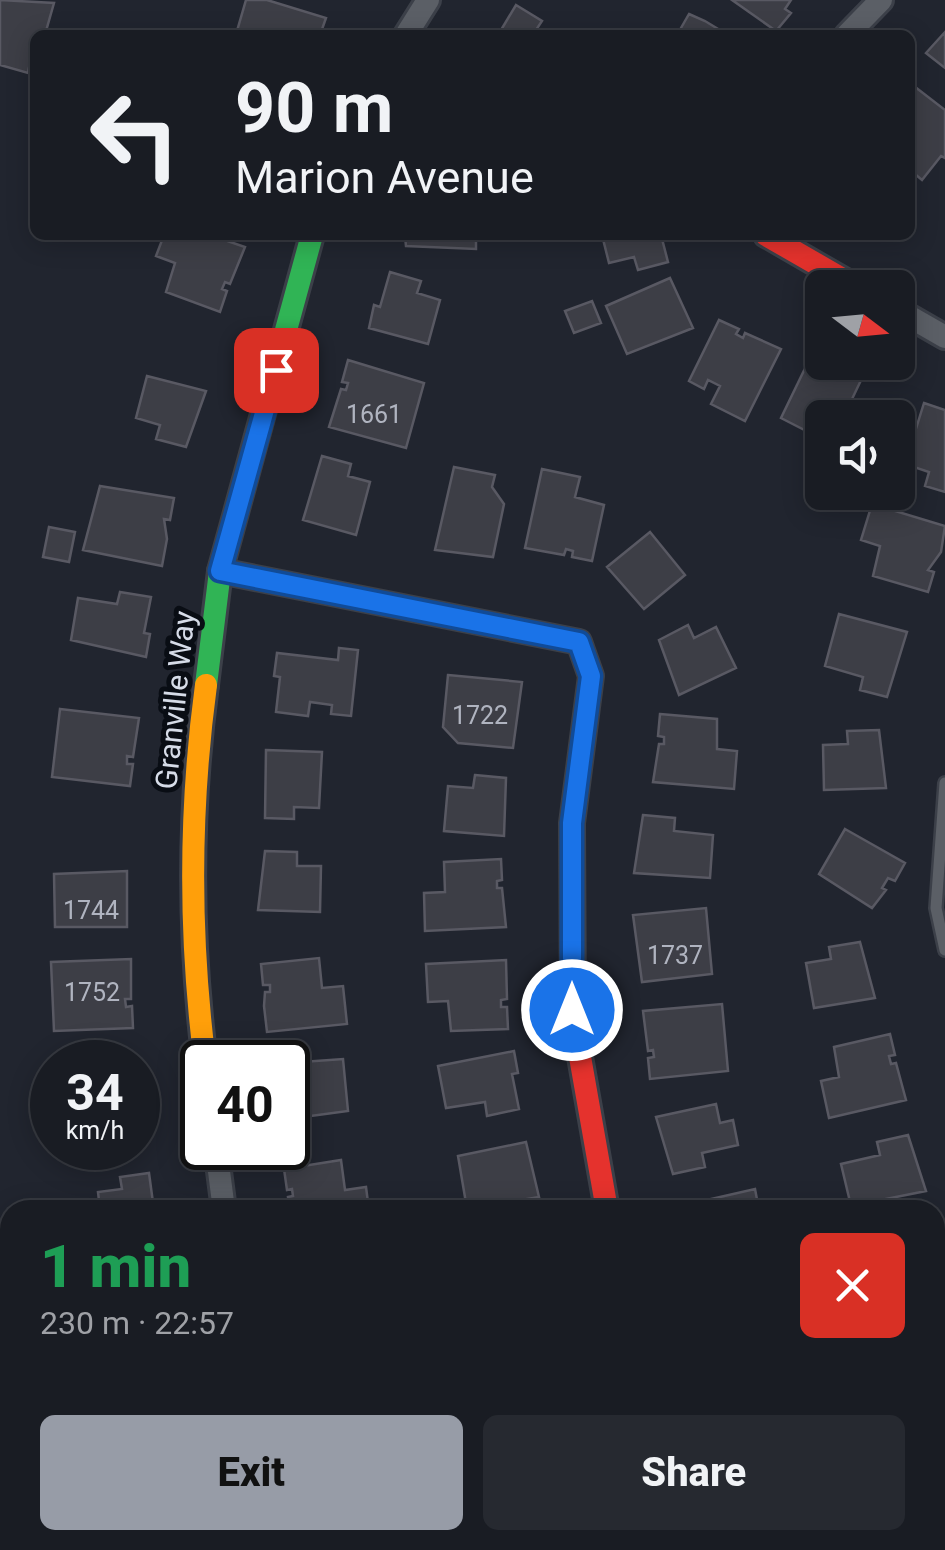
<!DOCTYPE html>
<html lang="en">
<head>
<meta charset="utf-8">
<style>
	:root { --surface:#191c23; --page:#262930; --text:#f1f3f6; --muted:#9fa1a6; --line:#373a41; --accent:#979ca7 }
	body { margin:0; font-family:Roboto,sans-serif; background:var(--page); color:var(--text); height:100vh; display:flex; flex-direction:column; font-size:38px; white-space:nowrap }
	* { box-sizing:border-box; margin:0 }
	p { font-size:32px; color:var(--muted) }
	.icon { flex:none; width:55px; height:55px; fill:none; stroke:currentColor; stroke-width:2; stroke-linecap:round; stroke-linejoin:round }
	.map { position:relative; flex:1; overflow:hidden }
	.sheet { position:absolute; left:0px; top:1200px; width:945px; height:350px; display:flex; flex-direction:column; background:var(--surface); border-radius:30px 30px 0 0; box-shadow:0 5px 25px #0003,0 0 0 2px var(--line) }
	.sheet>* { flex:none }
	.guide { position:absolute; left:30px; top:30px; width:885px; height:210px; border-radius:15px; box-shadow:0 5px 25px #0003,0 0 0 2px var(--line); background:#191c23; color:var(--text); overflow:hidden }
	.needle { width:65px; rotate:106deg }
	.tools { position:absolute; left:805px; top:270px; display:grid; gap:20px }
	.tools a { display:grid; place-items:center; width:110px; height:110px; border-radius:15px; background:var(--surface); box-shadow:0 5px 25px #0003,0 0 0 2px var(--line); font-size:50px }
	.speed { position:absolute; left:30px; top:1040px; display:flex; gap:20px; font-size:50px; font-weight:700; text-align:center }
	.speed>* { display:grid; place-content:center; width:130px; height:130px; border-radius:50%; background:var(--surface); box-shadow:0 5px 25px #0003,0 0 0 2px var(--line); line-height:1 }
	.speed small { font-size:25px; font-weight:400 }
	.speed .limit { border:5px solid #111; border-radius:15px; background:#fff; color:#111 }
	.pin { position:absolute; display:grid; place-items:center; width:85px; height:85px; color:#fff; margin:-42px; border-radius:20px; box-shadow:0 5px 15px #0006 }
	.me { position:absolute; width:110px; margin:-55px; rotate:0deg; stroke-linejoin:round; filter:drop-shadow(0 0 8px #0008) }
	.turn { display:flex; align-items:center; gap:35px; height:210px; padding:0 40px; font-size:45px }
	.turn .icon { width:130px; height:130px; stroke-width:2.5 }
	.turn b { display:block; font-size:70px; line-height:85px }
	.round { display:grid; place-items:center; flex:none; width:105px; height:105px; border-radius:15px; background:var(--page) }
	.overview { display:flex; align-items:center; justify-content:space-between; height:170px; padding:0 40px }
	h1 { font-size:60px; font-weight:800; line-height:75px; color:#1e9e55 }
	.action { display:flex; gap:20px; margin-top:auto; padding:20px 40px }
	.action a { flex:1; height:115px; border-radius:15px; background:var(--accent); color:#111; font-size:40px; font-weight:800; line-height:115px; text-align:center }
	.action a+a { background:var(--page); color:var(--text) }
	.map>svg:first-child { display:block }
</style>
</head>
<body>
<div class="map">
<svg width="945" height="1550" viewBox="0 0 945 1550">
	<rect width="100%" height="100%" fill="#21252f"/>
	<!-- building -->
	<path fill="#3d3e46" stroke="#595963" stroke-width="2.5" d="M0 0 54 3 46 31 35 35 28 73 0 65Z
		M246 0H267L326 18 320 35H251L237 31Z
		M732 0H791L785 9 791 13 776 31Z
		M516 5 542 21 534 33 538 35H498Z
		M689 14 705 21 728 35H677Z
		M945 32V68L926 53Z
		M910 83 945 110V158L941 156 922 180 910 170Z
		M164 235H210L245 247 230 284 225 282 222 289 227 291 220 312 166 292 175 263 156 256Z
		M476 235V249L406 246 405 236Z
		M602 235H661L668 262 638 270 634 257 609 263Z
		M390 272 421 281 417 293 440 300 428 344 369 328 374 305 380 307Z
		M670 278 693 328 627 354 606 306Z
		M592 301 601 323 574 333 565 311Z
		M719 320 739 329 736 334 743 338 745 333 781 349 745 421 711 404 720 386 708 380 704 389 689 381Z
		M812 354 822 362 842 368 844 364 863 376 843 418H822V439L781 418Z
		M348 360 424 383 406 448 329 427 341 389 346 390 348 383 342 382Z
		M147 376 206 391 186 447 156 439 160 425 136 418Z
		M924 403 945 410V492L925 486 929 472 905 464Z
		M322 456 351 464 348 476 370 482 356 535 303 520Z
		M454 467 495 475 492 487 504 504 493 557 435 550Z
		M542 469 580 477 575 497 604 505 592 561 572 557 573 551 566 549 564 555 525 548Z
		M100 486 174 498 170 520 164 519 167 539 162 566 83 550Z
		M872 504 945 526 941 552 928 570 934 572 928 592 873 576 880 546 861 540Z
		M49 527 75 532 69 562 43 557Z
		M650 532 685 575 644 609 607 567Z
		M120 592 151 597 144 633 150 634 146 657 71 640 78 598 117 604Z
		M839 614 907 632 887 697 860 690 863 677 825 666Z
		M688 625 694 638 716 627 736 668 679 695 659 640Z
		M339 648 358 650 351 716 331 714 332 705 310 702 308 716 276 712 280 677 274 676 277 653 338 660Z
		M448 675 522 682 513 748 458 743 443 727Z
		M60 709 139 718 133 757 127 756V764H133L130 786 52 777Z
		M660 714 717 719V749L737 751 734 789 653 782 659 744H664V737L658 736Z
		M879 730 886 788 824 790 823 745 848 744 847 731Z
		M266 750 322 752 319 808 294 807V819L265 818Z
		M475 775 506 778 504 836 444 831 448 786 473 788Z
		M643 815 675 818 674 831 713 835 710 878 634 873Z
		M845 829 905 863 895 881 888 878 882 888 886 890 872 908 819 874Z
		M265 851 297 852V866H321L320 912 258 910Z
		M501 859 502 880 497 881V888H502L506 927 425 931 424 893 445 892 444 862Z
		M127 871V927H55L54 874Z
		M706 908 712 974 642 982 633 915Z
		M860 942 875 998 814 1008 806 963 831 959 829 947Z
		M319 958 322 988 343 986 347 1024 267 1032 264 1006 265 992H270V985H263L261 964Z
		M131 959V999H125L126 1007 132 1006 133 1028 54 1031 51 962Z
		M506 960 507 999 501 1000V1007H507L508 1029 451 1031 448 1001 428 1002 426 964Z
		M722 1004 728 1071 650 1079 648 1058 654 1057 653 1050 648 1051 643 1011Z
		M890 1034 895 1055 889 1056 891 1064 896 1063 906 1100 829 1118 821 1081 839 1077 834 1047Z
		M514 1051 518 1073 512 1074 519 1109 487 1116 485 1102 446 1108 438 1066Z
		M343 1059 348 1111 288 1119V1063Z
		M716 1104 720 1123 733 1120 738 1145 702 1153 705 1167 673 1174 656 1117Z
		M908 1135 926 1191 851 1206 841 1164 880 1155 877 1142Z
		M526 1142 539 1197 467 1209 458 1156Z
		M341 1160 345 1190 366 1187 369 1210H290L288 1197 293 1196 292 1189 287 1190 284 1169Z
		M149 1173 154 1210H100L98 1192 122 1189 120 1177Z
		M755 1189 759 1210H676V1207Z
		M945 1316V1386L935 1388V1318Z
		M935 1417H945V1474L935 1475Z
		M0 1507H10V1540H43V1550H0Z
		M935 1511H945V1550H912L911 1540H935Z
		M533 1540H616L618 1549 535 1550Z"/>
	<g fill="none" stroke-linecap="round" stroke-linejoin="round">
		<defs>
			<path id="lane" d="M945 783 936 908 945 950"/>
			<path id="street" d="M406 35 428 0
				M847 35 881 0
				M898 310 945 337
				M216 1148 224 1210
				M0 1282 10 1285
				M677 1540V1550
				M274 1550V1540"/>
			<path id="fast" d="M206 685 220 571 312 235"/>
			<path id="slow" d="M220 571 579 642 591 676 572 823 573 1017
				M205 1062C189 936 189 811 206 685"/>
			<path id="jam" d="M766 235 858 288
				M573 1017 607 1210"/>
		</defs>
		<!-- lane casing -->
		<use href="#lane" stroke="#3c4049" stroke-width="16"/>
		<!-- street casing -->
		<use href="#street" stroke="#3c4049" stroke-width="28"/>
		<!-- fast casing -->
		<use href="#fast" stroke="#3c4049" stroke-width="28"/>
		<!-- slow casing -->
		<use href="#slow" stroke="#3c4049" stroke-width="28"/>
		<!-- jam casing -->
		<use href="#jam" stroke="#3c4049" stroke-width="28"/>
		<!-- lane -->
		<use href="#lane" stroke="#5b5f66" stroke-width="11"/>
		<!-- street -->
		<use href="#street" stroke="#5b5f66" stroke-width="22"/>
		<!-- fast -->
		<use href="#fast" stroke="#30b455" stroke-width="22"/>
		<!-- slow -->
		<use href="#slow" stroke="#ff9f0a" stroke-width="22"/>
		<!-- jam -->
		<use href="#jam" stroke="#e5322d" stroke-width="22"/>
	</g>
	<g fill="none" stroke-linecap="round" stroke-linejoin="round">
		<defs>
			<path id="route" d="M276 370 220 571 579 642 591 676 572 823V1010"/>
		</defs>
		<!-- route casing -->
		<use href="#route" stroke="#114b97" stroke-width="25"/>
		<!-- route -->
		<use href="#route" stroke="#1a73e8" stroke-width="18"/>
	</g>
	<g text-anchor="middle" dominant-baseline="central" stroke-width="10" stroke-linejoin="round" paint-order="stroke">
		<!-- number labels -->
		<g font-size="25" fill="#b0b4c0">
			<text x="374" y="414">1661</text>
			<text x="480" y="715">1722</text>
			<text x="91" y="910">1744</text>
			<text x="675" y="955">1737</text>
			<text x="92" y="992">1752</text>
		</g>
		<!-- street labels -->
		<g font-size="30" fill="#d6dce8" stroke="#090d14">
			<text transform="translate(175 700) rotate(-84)">Granville Way</text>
		</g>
	</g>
</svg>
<div class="tools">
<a><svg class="needle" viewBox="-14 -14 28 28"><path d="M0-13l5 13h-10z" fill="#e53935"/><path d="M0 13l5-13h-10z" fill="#9fa1a6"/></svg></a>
<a><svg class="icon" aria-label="sound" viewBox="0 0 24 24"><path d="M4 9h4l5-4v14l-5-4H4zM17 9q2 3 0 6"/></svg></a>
</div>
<div class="speed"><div>34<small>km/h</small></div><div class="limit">40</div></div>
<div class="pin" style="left:276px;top:370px;background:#d93025"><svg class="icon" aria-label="arrive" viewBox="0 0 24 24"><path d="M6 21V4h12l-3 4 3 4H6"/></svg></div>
<svg class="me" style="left:572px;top:1010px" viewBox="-20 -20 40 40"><circle r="17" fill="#1a73e8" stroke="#fff" stroke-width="3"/><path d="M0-11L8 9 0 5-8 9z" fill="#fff"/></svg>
<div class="guide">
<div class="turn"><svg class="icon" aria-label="left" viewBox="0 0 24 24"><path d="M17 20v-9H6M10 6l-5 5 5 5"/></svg><div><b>90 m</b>Marion Avenue</div></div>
</div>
<section class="sheet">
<div class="overview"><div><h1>1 min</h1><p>230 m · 22:57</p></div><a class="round" style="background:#d93025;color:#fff"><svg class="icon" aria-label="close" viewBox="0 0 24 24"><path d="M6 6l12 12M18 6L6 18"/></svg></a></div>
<div class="action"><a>Exit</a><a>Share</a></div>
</section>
</div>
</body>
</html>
